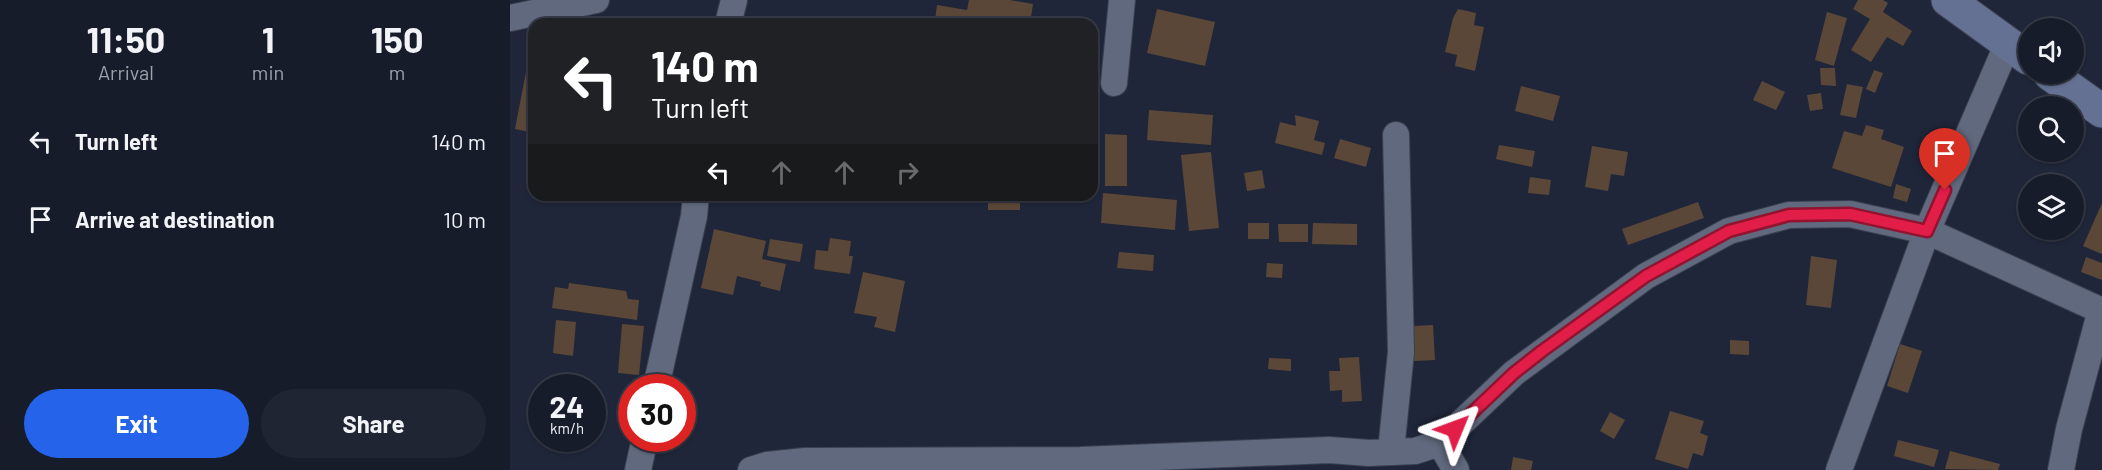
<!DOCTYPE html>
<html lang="en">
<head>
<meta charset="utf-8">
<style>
	:root { --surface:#171c2b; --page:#202533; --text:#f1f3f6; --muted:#9ea1a9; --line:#363a47; --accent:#2563eb }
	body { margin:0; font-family:Barlow,sans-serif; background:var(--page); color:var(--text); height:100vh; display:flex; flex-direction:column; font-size:22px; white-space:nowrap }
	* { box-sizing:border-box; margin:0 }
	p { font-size:20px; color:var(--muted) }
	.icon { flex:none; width:33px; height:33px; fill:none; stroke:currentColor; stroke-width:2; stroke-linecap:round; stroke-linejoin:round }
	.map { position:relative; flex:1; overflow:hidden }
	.details { display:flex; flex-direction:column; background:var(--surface); width:510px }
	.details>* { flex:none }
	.guide { position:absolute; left:18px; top:18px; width:570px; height:183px; border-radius:18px; box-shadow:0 2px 4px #0004,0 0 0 2px var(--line); background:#202124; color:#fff; overflow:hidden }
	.buttons { position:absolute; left:1508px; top:18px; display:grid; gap:12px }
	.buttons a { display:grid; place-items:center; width:66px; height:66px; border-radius:50%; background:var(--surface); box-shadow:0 2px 4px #0004,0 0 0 2px var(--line); font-size:30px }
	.speed { position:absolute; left:18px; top:374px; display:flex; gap:12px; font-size:30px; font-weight:700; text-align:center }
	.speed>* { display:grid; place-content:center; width:78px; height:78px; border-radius:50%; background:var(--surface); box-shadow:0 2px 4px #0004,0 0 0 2px var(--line); line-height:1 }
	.speed small { font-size:15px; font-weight:400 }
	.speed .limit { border:9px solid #d22; background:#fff; color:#111 }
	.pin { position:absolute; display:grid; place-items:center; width:51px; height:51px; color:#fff; margin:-62px -26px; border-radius:50% 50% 50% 0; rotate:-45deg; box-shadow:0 0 6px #0007 }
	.pin .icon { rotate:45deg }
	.me { position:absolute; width:66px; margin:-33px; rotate:46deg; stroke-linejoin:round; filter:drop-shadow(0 0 4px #0008) }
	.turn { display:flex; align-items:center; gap:21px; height:126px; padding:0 24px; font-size:27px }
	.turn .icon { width:78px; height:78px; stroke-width:2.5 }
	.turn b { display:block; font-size:42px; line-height:51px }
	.lanes { display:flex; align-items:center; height:57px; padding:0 24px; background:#0003; justify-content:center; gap:30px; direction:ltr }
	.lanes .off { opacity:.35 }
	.eta { display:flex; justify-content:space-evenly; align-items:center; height:102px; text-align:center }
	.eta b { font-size:36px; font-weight:700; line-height:42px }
	.action { display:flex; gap:12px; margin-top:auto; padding:12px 24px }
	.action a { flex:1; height:69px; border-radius:36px; background:var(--accent); color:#fff; font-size:24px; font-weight:700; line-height:69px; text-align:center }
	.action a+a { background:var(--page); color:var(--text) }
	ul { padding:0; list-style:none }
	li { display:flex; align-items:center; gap:18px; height:78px; padding:0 24px }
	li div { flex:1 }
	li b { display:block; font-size:22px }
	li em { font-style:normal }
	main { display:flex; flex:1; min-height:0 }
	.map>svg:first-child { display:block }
</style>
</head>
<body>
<main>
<section class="details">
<div class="eta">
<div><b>11:50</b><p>Arrival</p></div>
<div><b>1</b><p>min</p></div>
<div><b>150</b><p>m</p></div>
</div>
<ul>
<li><svg class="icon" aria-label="left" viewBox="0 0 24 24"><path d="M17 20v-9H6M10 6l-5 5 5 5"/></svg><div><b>Turn left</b></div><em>140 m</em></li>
<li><svg class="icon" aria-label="arrive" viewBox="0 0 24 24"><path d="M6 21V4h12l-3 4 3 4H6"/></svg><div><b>Arrive at destination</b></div><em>10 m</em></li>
</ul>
<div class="action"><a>Exit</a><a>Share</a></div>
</section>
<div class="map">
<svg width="1592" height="470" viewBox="0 0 1592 470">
	<rect width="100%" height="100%" fill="#1f2639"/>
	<!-- building -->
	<path fill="#5a4738" d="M459 0H500L523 4 520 24H409L410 18 425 20 427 5 457 10Z
		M1348 0H1373L1378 3 1373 12 1402 31 1393 46 1377 37 1361 62 1341 50 1360 19 1343 9Z
		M647 9 705 22 695 66 637 53Z
		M948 9 966 13 964 25 974 27 965 71 945 66 947 55 935 52 943 18Z
		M1317 12 1337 18 1324 66 1305 60Z
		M284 16 317 23V24H282Z
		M1310 68H1325L1326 86 1311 85Z
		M1364 70 1373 73 1365 93 1356 89Z
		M16 72 24 73V133L5 129Z
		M1252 81 1275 92 1266 110 1243 100Z
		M1337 84 1353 87 1346 118 1330 115Z
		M1011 86 1050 96 1043 121 1005 111Z
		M1311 93 1313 109 1300 111 1297 95Z
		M639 110 703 115 701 145 637 140Z
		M785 115 809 121 804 140 815 143 812 155 765 143 770 122 786 126Z
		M1356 125 1374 130 1371 139 1394 147 1381 187 1322 168 1334 131 1352 136Z
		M595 134 617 135V186H595Z
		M830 139 861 148 856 167 824 158Z
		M989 145 1025 151 1022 167 986 159Z
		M1082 146 1118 152 1114 176 1101 174 1098 191 1075 187Z
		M701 152 709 228 679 231 671 155Z
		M752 170 755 188 737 191 734 173Z
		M1020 177 1041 180 1039 195 1018 193Z
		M1386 184 1401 189 1397 202 1383 198Z
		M593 193 667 200 665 230 591 223Z
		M478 195H510V210H478Z
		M515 195H533V203H515Z
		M1188 202 1194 218 1118 245 1112 229Z
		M1592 203V254L1573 246Z
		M738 223H759V239H738Z
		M803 223 847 224V245L802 244Z
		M768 224H798V242H769Z
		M204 229 256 241 252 259 276 264 270 291 250 286 251 282 227 276 223 295 191 288Z
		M320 238 341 241 339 256H343L340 274 304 269 306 250 318 251Z
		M260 239 293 244 290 262 257 256Z
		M609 252 644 255 643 271 607 268Z
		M1301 256 1327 260 1321 308 1296 305Z
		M1576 257 1592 263V280L1571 272Z
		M757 263 773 264 772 278 756 277Z
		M353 272 395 281 385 332 364 327 367 317 344 313Z
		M59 283 116 291 118 299 129 300 127 320 42 308 45 287 58 289Z
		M46 320 66 322 63 356 43 353Z
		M112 324 134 326 129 375 108 373Z
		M923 325 925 360 904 361 903 326Z
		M1220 340 1239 341V355L1220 354Z
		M1390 344 1412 351 1398 393 1377 386Z
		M849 357 852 401 832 402V390L820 391 819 371H830L829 358Z
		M759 358 781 359V371L758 369Z
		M1160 411 1194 421 1190 433 1198 436 1193 456 1183 453 1178 469 1145 459Z
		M1100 412 1115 420 1104 439 1090 431Z
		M1388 440 1429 450 1424 467 1384 456Z
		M1440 451 1490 464 1488 470 1435 469Z
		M1003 457 1023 461 1021 470H1001Z"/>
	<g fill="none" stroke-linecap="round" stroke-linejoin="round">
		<defs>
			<path id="street" d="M0 18 86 0
				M218 24 224 0
				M604 83 612 0
				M146 387 184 216 186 195
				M930 443 946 470
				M881 451 891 352 886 135
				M128 470 135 438
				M241 470 257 465 295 461 570 460 819 450 859 453 905 451 930 443 1004 373 1136 276 1219 231 1279 215 1340 214 1417 231 1592 311
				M1329 470 1417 231 1498 43
				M1551 470 1559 429 1591 310"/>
			<path id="secondary" d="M1438 0 1518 58
				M1540 74 1592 111"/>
		</defs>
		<!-- street casing -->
		<use href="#street" stroke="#3a4050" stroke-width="28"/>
		<!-- secondary casing -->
		<use href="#secondary" stroke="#3a4050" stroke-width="35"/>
		<!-- street -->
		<use href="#street" stroke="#60697e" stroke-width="26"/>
		<!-- secondary -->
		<use href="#secondary" stroke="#647192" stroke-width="33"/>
	</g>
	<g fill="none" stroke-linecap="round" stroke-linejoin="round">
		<defs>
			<path id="route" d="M945 429 1004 373 1032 351 1136 276 1219 231 1279 215 1340 214 1417 231 1435 190"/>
		</defs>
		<!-- route casing -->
		<use href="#route" stroke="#92132f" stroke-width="15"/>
		<!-- route -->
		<use href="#route" stroke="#e11d48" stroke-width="10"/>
	</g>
</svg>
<div class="buttons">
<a><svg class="icon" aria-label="sound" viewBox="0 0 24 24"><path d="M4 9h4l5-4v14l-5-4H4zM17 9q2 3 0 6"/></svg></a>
<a><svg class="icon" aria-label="search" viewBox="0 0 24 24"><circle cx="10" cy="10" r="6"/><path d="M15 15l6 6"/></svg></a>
<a><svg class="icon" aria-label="layers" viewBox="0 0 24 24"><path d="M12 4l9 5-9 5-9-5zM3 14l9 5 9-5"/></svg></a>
</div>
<div class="speed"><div>24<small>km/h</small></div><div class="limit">30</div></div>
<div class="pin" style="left:1435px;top:190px;background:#d93025"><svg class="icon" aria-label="arrive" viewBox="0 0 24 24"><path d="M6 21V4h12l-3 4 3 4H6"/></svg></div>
<svg class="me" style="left:945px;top:429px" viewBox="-20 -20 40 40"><path d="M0-17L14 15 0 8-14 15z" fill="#e11d48" stroke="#fff" stroke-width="4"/></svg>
<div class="guide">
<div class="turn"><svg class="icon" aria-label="left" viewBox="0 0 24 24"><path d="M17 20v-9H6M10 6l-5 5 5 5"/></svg><div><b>140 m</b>Turn left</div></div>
<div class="lanes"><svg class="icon" aria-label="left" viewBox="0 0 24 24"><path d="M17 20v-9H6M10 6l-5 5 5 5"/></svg><svg class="icon off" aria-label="ahead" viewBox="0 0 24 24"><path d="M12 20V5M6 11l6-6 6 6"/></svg><svg class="icon off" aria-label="ahead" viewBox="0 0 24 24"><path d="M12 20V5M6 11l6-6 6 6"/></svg><svg class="icon off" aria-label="right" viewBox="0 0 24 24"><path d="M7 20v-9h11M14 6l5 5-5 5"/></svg></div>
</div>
</div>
</main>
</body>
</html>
